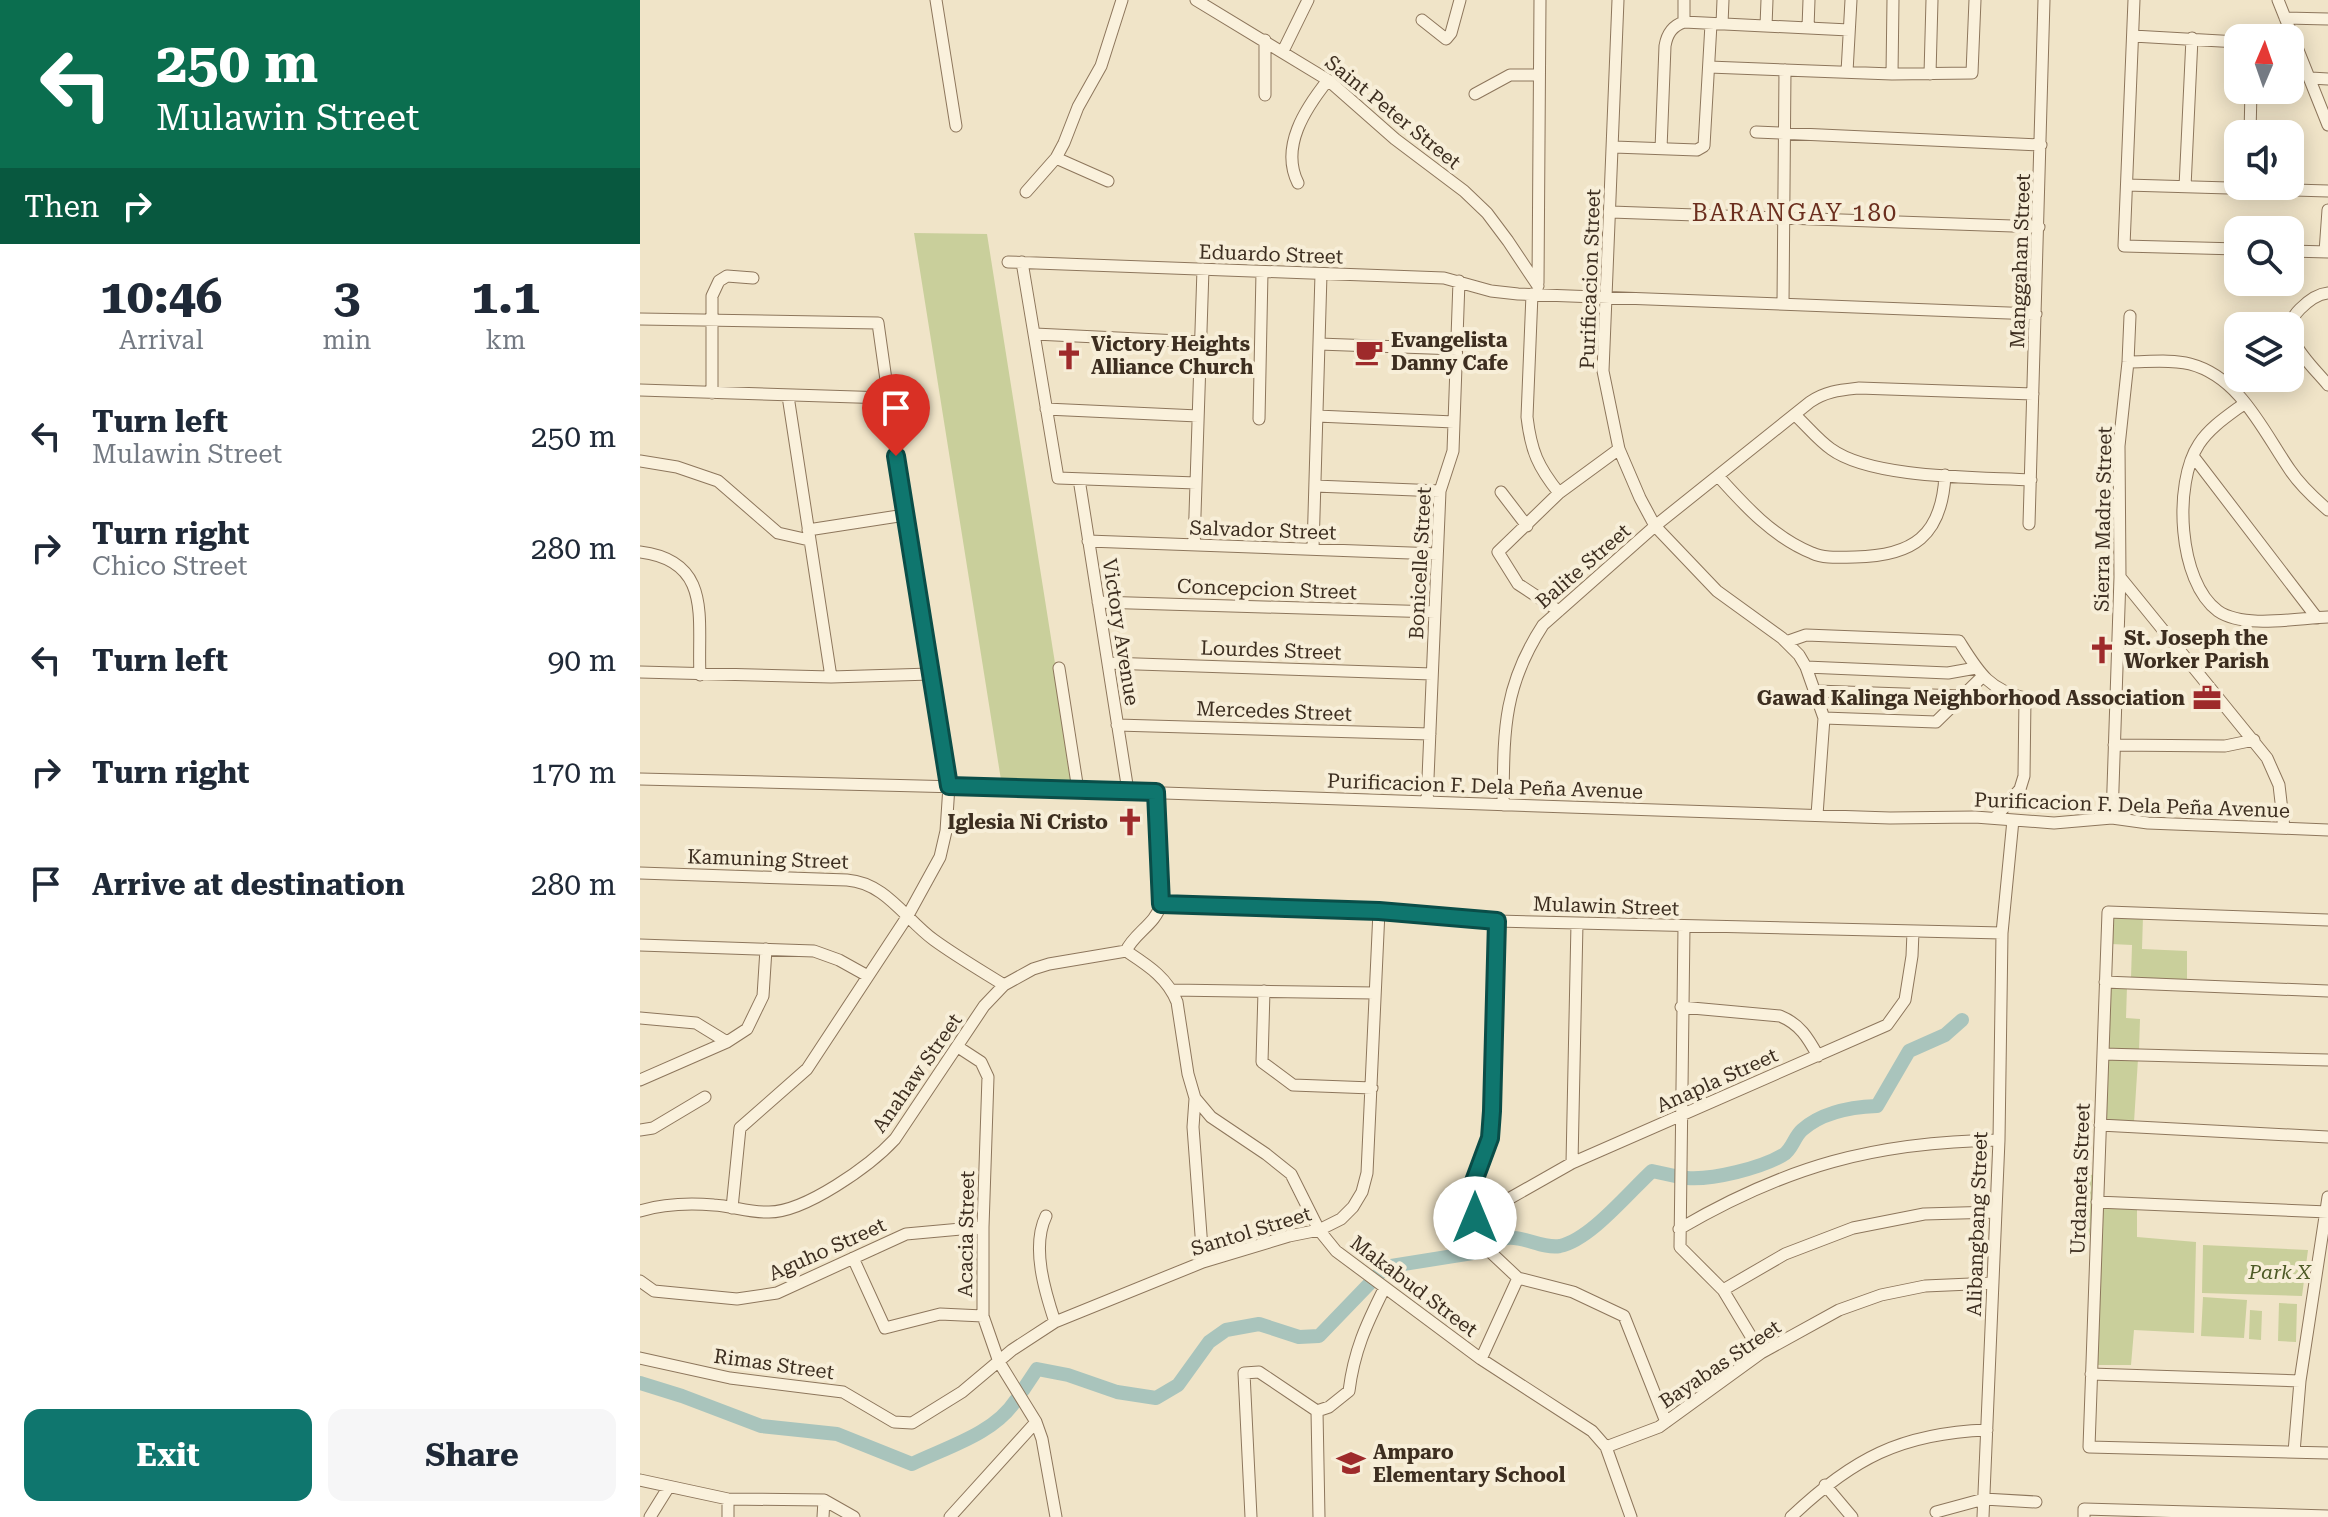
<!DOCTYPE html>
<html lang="en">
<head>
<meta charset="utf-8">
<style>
	:root { --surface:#fff; --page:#f6f6f7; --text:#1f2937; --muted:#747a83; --accent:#0f766e }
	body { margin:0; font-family:"Roboto Serif",serif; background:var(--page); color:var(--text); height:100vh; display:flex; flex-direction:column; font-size:30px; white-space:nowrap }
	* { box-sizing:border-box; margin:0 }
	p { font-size:26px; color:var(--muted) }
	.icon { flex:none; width:44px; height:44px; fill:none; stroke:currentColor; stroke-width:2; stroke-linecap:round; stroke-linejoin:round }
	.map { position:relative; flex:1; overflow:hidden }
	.sheet { display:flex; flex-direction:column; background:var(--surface); width:640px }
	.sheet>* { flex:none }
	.guide { background:#0b6e4f; color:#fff; overflow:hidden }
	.needle { width:52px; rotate:2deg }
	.fabs { position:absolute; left:1584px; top:24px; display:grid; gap:16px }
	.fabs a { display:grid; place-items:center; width:80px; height:80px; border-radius:16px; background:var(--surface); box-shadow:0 4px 20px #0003; font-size:40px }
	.pin { position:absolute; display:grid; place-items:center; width:68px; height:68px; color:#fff; margin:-82px -34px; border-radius:50% 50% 50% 0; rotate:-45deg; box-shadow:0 0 8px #0007 }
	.pin .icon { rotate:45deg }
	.me { position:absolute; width:88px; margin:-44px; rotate:0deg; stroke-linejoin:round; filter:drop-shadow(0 0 6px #0008) }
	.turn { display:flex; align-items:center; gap:28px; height:168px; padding:0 24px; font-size:36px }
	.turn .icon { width:104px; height:104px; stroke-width:2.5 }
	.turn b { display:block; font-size:56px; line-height:68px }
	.then { display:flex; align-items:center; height:76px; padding:0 24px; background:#0003; gap:16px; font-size:30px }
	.eta { display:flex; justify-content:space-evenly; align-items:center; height:136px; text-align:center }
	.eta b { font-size:48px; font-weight:700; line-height:56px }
	.action { display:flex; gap:16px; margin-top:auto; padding:16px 24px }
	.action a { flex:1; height:92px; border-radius:16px; background:var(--accent); color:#fff; font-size:32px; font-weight:700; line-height:92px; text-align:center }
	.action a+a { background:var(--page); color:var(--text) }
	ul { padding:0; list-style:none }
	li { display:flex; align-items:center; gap:24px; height:112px; padding:0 24px }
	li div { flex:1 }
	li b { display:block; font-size:30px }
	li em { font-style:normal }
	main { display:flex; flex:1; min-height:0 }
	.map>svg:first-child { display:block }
</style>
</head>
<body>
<main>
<section class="sheet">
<div class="guide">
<div class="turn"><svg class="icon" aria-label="left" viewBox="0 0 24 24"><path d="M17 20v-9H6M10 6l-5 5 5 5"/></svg><div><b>250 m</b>Mulawin Street</div></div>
<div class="then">Then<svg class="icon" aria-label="right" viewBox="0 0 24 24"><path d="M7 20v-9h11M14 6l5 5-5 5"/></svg></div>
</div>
<div class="eta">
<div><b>10:46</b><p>Arrival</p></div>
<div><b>3</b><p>min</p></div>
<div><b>1.1</b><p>km</p></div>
</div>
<ul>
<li><svg class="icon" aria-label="left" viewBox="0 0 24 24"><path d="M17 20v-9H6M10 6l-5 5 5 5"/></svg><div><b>Turn left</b><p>Mulawin Street</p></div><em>250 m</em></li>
<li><svg class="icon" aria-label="right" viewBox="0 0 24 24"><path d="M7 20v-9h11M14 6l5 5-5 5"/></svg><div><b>Turn right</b><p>Chico Street</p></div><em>280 m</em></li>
<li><svg class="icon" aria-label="left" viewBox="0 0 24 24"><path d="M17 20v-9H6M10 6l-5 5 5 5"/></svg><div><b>Turn left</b></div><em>90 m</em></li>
<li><svg class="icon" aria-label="right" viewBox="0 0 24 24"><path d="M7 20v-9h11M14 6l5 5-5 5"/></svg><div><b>Turn right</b></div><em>170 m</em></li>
<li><svg class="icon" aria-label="arrive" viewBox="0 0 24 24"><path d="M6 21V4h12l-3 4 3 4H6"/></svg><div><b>Arrive at destination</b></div><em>280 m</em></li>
</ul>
<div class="action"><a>Exit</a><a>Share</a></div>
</section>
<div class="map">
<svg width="1688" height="1517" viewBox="0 0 1688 1517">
	<rect width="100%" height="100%" fill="#f0e4c8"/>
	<!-- green -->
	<path fill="#c9cf9b" d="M274 233 347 234 434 783 361 780Z
		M1470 915 1503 916 1502 949 1547 951V981L1491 978 1492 945 1471 944Z
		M1468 985 1487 986 1486 1018 1500 1019 1499 1051 1469 1050Z
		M1466 1058 1498 1059 1494 1122H1464Z
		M1435 1174 1454 1175 1450 1235H1431Z
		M1461 1204 1497 1206V1237L1556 1242 1554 1333 1494 1330 1491 1365H1457Z
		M1563 1245 1668 1250 1662 1296 1562 1293Z
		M1563 1297 1607 1300 1604 1338 1561 1336Z
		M1639 1303 1657 1304 1656 1342 1638 1341Z
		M1610 1310 1622 1311 1621 1340 1609 1339Z"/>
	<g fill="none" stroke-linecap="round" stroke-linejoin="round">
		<!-- river -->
		<path stroke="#a9c4bc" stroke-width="14" d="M1047 1178C1073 1180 1121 1168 1143 1155 1152 1150 1154 1137 1162 1130 1182 1112 1211 1107 1237 1106L1269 1051 1305 1035 1322 1020
			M850 1248C870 1224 896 1250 920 1246 950 1240 989 1192 1012 1171L1035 1176
			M737 1276 745 1267 845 1251
			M0 1383 42 1396 121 1426 197 1434 272 1464C307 1447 354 1434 376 1400
			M383 1390 397 1369 428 1375 477 1392 516 1398 538 1385 569 1342 586 1330 619 1324 659 1337 679 1336 732 1281"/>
		<defs>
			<path id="minor" d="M296 0 316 126
				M556 0 688 80 755 139 824 191 847 213 868 241 898 286
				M978 0 963 371 979 449 1000 498 1015 526 1077 591 1142 638 1159 655 1166 667 1184 718 1177 815
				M1494 0 1484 246 1598 249
				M1638 0 1688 125
				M1645 18 1688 19
				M782 20 806 39 811 33 820 0
				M1044 22V0
				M1082 24 1083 0
				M1126 26 1127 0
				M1168 28 1169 0
				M1493 36 1598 42
				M625 40V95
				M643 51 668 0
				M1069 67 1252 74 1332 73 1335 0
				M1207 72 1211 0
				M1252 74 1253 0
				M1290 74 1292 0
				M1671 78 1688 79
				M835 94 870 75H898
				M1116 132 1401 145
				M1610 134 1611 90
				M974 147 1057 150 1064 146 1071 24
				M1021 149 1025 46C1027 34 1032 26 1044 22L1209 30
				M416 158 468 181
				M658 183C640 147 665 109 688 80
				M1487 185 1688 191
				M1545 187 1552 38
				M386 192 416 158 424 143 438 107 461 66 482 0
				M971 212 1399 227
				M1650 251 1688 252
				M1685 252 1688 210
				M368 262 804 278 851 291 878 294 1396 314
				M382 262 418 478 556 483
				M898 283 900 0
				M1688 293C1677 294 1668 301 1660 309 1634 334 1671 364 1688 385
				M892 294 887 417C891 451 898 467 919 493
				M1143 304 1145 70
				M0 319 238 323 265 515 309 786 306 831 300 857 267 917 167 1069 100 1128 92 1208
				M395 334 560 342
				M679 344 817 349
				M1488 362C1508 362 1531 359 1550 364 1600 377 1623 431 1650 470 1660 485 1674 498 1688 510
				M0 390 247 398
				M72 393V296L79 281 87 276 113 278
				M148 396 191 677
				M1605 403C1589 415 1570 427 1559 444 1533 483 1538 582 1578 611 1604 629 1658 618 1688 617
				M406 409 558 416
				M1155 415C1167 426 1178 440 1191 449 1232 479 1339 477 1391 480
				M677 416 814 422
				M619 419 622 272
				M1553 456 1677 618
				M0 461 37 467 78 481 138 533 169 540
				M1078 476C1104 505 1134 538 1172 553 1185 559 1201 557 1215 557 1273 556 1302 536 1305 475
				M439 479 488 791
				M675 486 800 491
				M861 492 887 526
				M1389 524 1404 0
				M168 530 265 515
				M448 541 797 554
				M554 545 563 269
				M673 549 681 274
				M0 552C74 561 57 621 60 675
				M1480 577 1627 758 1639 785 1644 828
				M458 602 795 612
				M919 611 878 584 858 552 919 493 979 449
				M1146 642 1166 635 1319 641C1338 671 1348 690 1385 698L1384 776 1380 789 1355 818
				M468 663 792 674
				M1166 667 1308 673 1336 668
				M419 668 438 790
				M0 672 191 677 291 674
				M1176 691 1321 696
				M1184 718 1296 722 1343 676
				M477 725 790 734
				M1474 745 1585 746 1614 740
				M0 779 438 790 1250 818 1335 817 1414 823 1472 818 1508 823 1688 830
				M787 802 800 491 813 451 819 281
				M863 805C864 733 862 688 903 625L1015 526 1170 402C1186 391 1201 390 1219 388L1393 394
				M1472 818 1480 577 1479 446 1488 362 1490 316
				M0 873 207 880C246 883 265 919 294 940 316 956 340 970 364 985
				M521 904 739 911 857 921 1362 933
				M1688 920 1468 912 1449 1447 1688 1453
				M857 921 852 1111 850 1138 830 1192 835 1218 845 1247 878 1278 933 1292 984 1316 1026 1422
				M1044 927 1040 1247 1083 1290 1121 1353
				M0 945 174 951 199 960 226 975
				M486 951C507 965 527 977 537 1002L548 1074 555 1098 571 1117 626 1154 651 1174 679 1230 696 1251 841 1359 952 1431 966 1447 991 1517
				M486 951C494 933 516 924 521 904L516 792
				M1465 982 1688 991
				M532 990 735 993
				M624 991 622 1062 653 1085 732 1088
				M1041 1007 1140 1016C1160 1024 1168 1038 1178 1056
				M0 1018 56 1023 87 1042
				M318 1047 341 1062 348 1077 343 1227V1316L359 1362 396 1422 402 1439 416 1517
				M1463 1054 1688 1060
				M0 1080 87 1042 107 1029 123 996 126 949
				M555 1099 553 1127 563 1262
				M1460 1125 1688 1137
				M0 1130 13 1128 65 1097
				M932 1163 937 923
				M1457 1202 1688 1212
				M0 1211C23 1204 49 1203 74 1205 92 1206 110 1213 129 1212 165 1212 230 1166 255 1139L344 1006 364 985 393 969 409 964 486 951
				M406 1216C391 1247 405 1292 415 1322
				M835 1218 932 1163 1247 1025 1265 1000 1272 956 1273 932
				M1039 1229C1147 1166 1234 1142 1359 1140
				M213 1258 245 1328 300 1314 343 1316
				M0 1281 14 1291 97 1299 137 1293 266 1234 343 1227
				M1083 1290 1145 1254 1213 1228 1284 1214 1356 1212
				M0 1358 90 1378 203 1392 254 1422 272 1423 322 1392 372 1350 415 1322 563 1262 649 1236 679 1230 701 1219 713 1207 722 1192 727 1173 739 911
				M841 1359 878 1278
				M1451 1374 1660 1381
				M966 1447 1019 1427 1121 1353 1199 1310 1241 1295 1285 1286 1353 1283
				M1654 1452 1660 1381 1688 1197
				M0 1480 88 1499 184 1500 214 1517
				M1185 1485 1212 1517
				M1296 1512 1344 1499 1396 1502
				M10 1517 28 1488
				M88 1517V1499
				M183 1517 184 1500
				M310 1517 396 1422
				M611 1517 604 1373 619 1372 677 1411
				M679 1517 677 1411 689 1407 709 1391C714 1351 726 1325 744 1289
				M1151 1517C1212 1459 1261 1433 1347 1430
				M1343 1517 1359 1140 1362 933 1373 820
				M1444 1517V1509L1688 1516"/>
		</defs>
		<!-- minor casing -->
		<use href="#minor" stroke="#8d765c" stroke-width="13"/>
		<!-- minor -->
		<use href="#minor" stroke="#faf1dc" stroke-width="11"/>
	</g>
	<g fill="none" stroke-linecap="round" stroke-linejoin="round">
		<defs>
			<path id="route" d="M256 456 309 786 516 792 521 904 739 911 857 921 852 1111 850 1138 830 1192 835 1218"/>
		</defs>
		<!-- route casing -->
		<use href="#route" stroke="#0a4d48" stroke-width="20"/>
		<!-- route -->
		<use href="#route" stroke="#0f766e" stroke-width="14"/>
	</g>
	<!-- icons -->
	<defs>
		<symbol id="cafe-bare" viewBox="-9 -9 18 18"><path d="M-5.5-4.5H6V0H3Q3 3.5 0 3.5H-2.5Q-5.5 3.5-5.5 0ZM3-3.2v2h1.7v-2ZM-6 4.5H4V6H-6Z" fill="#9e2a2b" stroke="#f7eed8" stroke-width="2.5" paint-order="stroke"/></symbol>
		<symbol id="church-bare" viewBox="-9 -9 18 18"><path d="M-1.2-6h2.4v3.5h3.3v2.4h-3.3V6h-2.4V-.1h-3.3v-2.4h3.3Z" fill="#9e2a2b" stroke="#f7eed8" stroke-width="2.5" paint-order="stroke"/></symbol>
		<symbol id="office-bare" viewBox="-9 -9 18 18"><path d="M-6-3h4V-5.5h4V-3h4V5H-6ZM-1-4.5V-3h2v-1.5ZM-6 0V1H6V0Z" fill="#9e2a2b" stroke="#f7eed8" stroke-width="2.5" paint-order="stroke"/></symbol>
		<symbol id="school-bare" viewBox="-9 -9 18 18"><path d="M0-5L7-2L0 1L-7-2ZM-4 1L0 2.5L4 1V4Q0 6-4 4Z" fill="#9e2a2b" stroke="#f7eed8" stroke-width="2.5" paint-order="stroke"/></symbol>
	</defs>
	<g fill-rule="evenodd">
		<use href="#cafe-bare" x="709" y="332" width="40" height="40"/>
		<use href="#church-bare" x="409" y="336" width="40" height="40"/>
		<use href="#church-bare" x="1442" y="630" width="40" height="40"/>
		<use href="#office-bare" x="1547" y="678" width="40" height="40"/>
		<use href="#church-bare" x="470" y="802" width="40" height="40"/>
		<use href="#school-bare" x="691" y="1443" width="40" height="40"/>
	</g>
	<g text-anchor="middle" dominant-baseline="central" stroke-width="8" stroke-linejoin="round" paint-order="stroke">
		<!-- street labels -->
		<g font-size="20" fill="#3d2e20" stroke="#f7eed8">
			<text transform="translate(753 112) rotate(39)">Saint Peter Street</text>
			<text transform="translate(631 254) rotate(2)">Eduardo Street</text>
			<text transform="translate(1380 261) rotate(-88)">Manggahan Street</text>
			<text transform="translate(950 279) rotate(-88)">Purificacion Street</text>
			<text transform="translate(1463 519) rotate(-89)">Sierra Madre Street</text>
			<text transform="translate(623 530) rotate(2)">Salvador Street</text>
			<text transform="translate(780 563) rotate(-87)">Bonicelle Street</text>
			<text transform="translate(943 566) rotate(-41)">Balite Street</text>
			<text transform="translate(627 589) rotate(2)">Concepcion Street</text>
			<text transform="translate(481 632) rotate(81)">Victory Avenue</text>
			<text transform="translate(631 650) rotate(2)">Lourdes Street</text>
			<text transform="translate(634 711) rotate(2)">Mercedes Street</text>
			<text transform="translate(845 786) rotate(2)">Purificacion F. Dela Peña Avenue</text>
			<text transform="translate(1492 805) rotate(2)">Purificacion F. Dela Peña Avenue</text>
			<text transform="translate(128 859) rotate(2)">Kamuning Street</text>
			<text transform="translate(966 906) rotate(2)">Mulawin Street</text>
			<text transform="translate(277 1073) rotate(-55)">Anahaw Street</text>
			<text transform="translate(1077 1080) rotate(-24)">Anapla Street</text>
			<text transform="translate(1440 1179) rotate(-88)">Urdaneta Street</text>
			<text transform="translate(1337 1224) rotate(-88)">Alibangbang Street</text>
			<text transform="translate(611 1231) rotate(-17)">Santol Street</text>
			<text transform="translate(326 1234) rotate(-89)">Acacia Street</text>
			<text transform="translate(187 1249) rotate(-24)">Aguho Street</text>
			<text transform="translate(774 1286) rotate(37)">Makabud Street</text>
			<text transform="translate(134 1364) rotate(8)">Rimas Street</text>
			<text transform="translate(1080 1364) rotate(-34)">Bayabas Street</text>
		</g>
		<!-- poi labels -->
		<g font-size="20" font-weight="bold" fill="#3d2e20" stroke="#f7eed8" text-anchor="start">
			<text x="751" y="340">Evangelista<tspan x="751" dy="23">Danny Cafe</tspan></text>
			<text x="451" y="344">Victory Heights<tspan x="451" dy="23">Alliance Church</tspan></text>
			<text x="1484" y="638">St. Joseph the<tspan x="1484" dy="23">Worker Parish</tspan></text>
			<text x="1545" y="698" text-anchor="end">Gawad Kalinga Neighborhood Association</text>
			<text x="468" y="822" text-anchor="end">Iglesia Ni Cristo</text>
			<text x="733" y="1452">Amparo<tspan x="733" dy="23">Elementary School</tspan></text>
		</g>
		<!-- park labels -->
		<g font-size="20" font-style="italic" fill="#4d5a26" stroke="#f7eed8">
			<text x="1640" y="1272">Park X</text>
		</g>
		<!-- quarter labels -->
		<g font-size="24" letter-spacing="2" fill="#6b2e1e" stroke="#f7eed8">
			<text x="1155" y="213">BARANGAY 180</text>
		</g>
	</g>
</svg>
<div class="fabs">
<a><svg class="needle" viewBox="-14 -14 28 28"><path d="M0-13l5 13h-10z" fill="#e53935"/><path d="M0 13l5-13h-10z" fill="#747a83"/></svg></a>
<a><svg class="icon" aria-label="sound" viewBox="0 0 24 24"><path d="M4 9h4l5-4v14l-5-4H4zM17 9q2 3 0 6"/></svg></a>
<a><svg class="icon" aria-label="search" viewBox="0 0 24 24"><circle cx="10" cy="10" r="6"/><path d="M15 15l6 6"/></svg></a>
<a><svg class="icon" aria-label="layers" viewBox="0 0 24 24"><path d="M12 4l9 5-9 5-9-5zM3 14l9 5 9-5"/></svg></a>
</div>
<div class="pin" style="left:256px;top:456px;background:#d93025"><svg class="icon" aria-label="arrive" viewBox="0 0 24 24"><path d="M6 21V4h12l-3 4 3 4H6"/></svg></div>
<svg class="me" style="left:835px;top:1218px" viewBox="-20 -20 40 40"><circle r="19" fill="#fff"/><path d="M0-13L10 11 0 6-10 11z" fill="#0f766e"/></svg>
</div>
</main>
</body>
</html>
